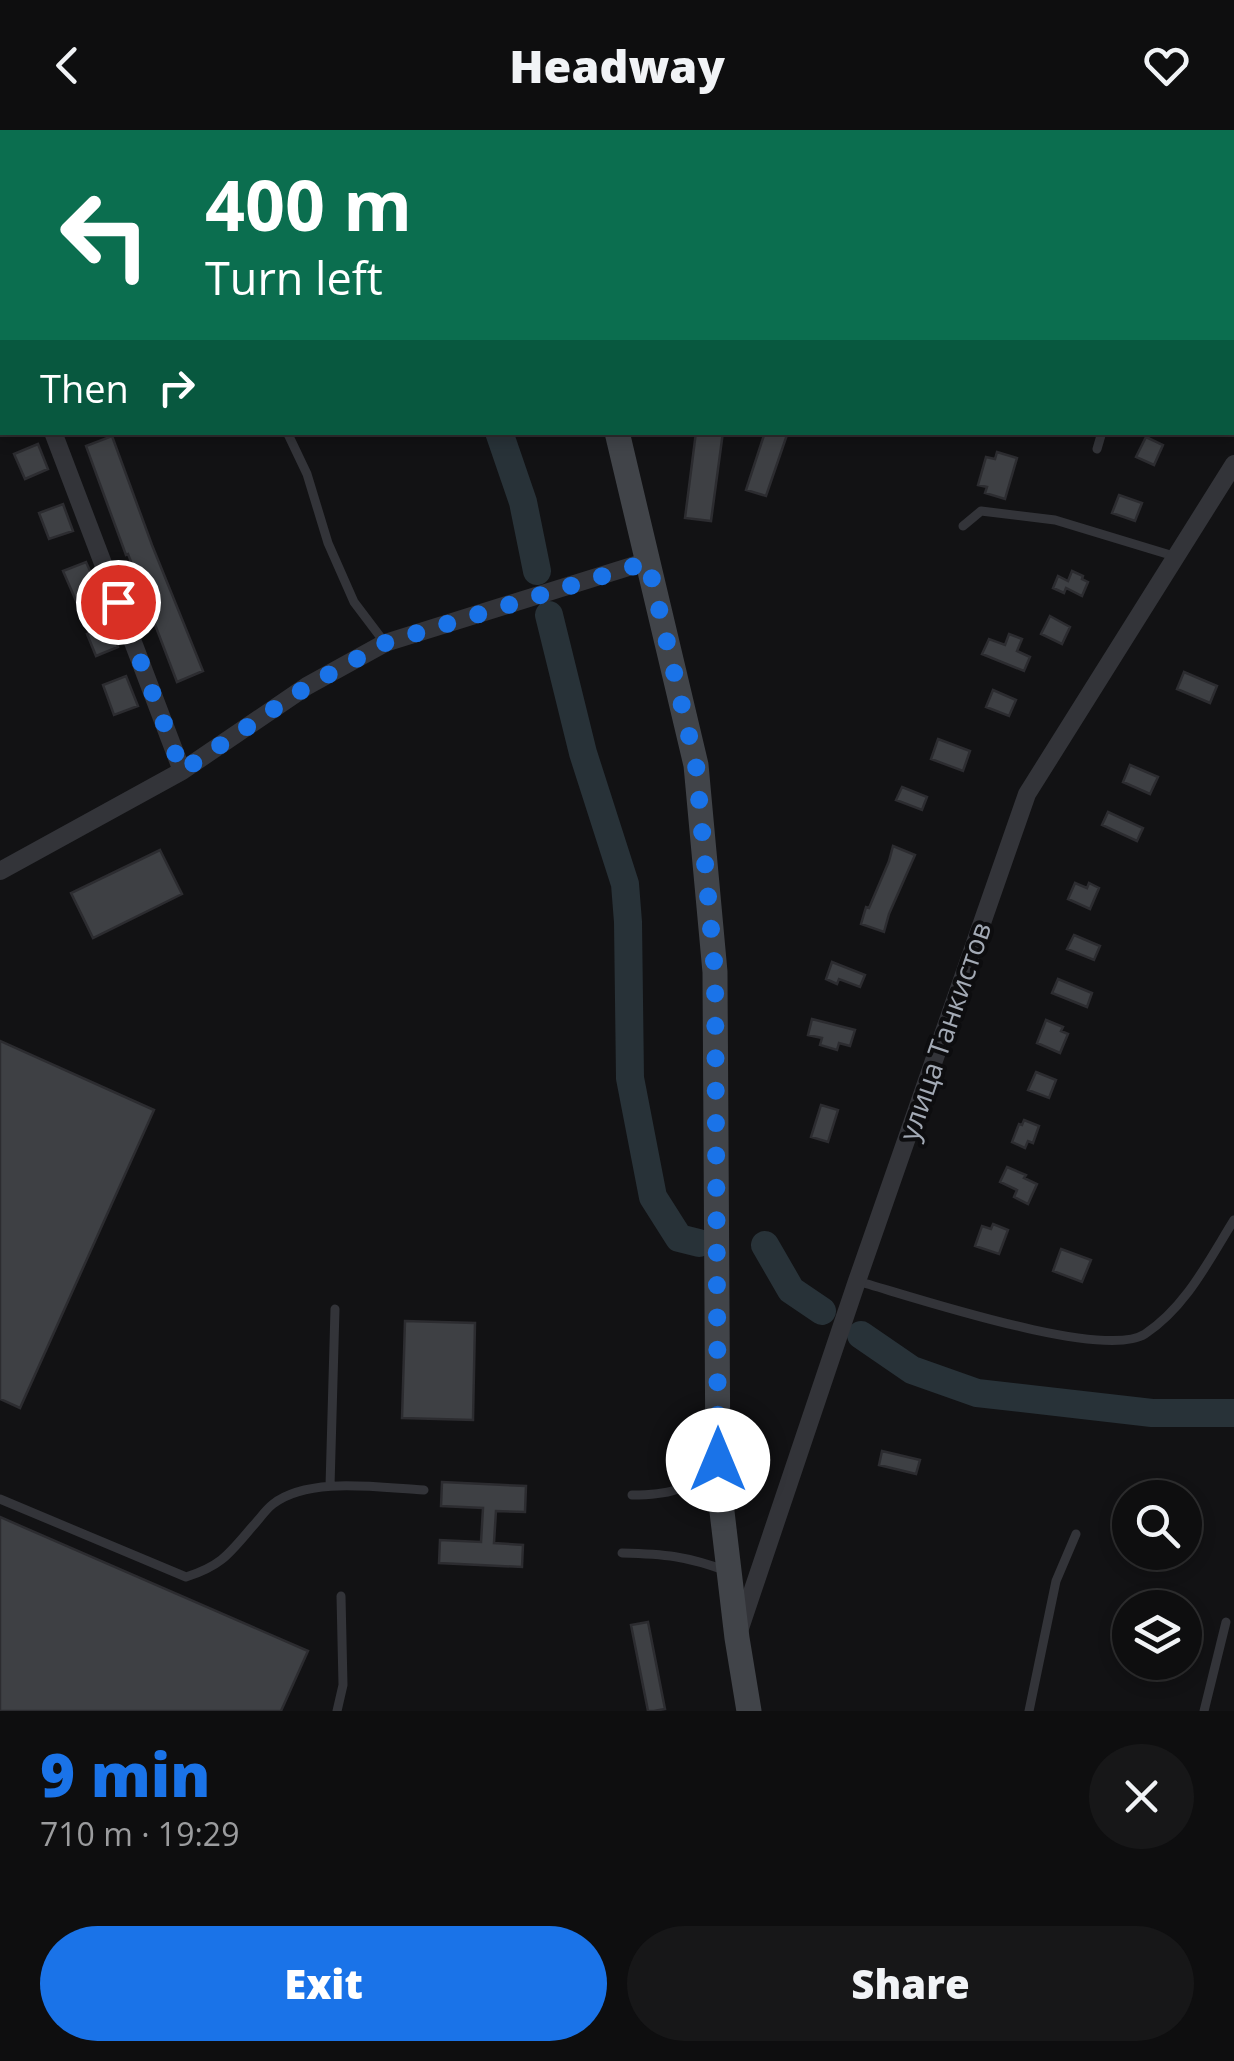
<!DOCTYPE html>
<html lang="en">
<head>
<meta charset="utf-8">
<style>
	:root { --surface:#0e0e0f; --page:#171718; --text:#f1f3f6; --muted:#9b9c9e; --line:#2e2e2f; --accent:#1a73e8 }
	body { margin:0; font-family:"Open Sans",sans-serif; background:var(--page); color:var(--text); height:100vh; display:flex; flex-direction:column; font-size:38px; white-space:nowrap }
	* { box-sizing:border-box; margin:0 }
	p { font-size:32px; color:var(--muted) }
	.icon { flex:none; width:55px; height:55px; fill:none; stroke:currentColor; stroke-width:2; stroke-linecap:round; stroke-linejoin:round }
	.map { position:relative; height:1581px; overflow:hidden }
	.drawer { display:flex; flex-direction:column; background:var(--surface); flex:1 }
	.drawer>* { flex:none }
	.top-card { position:absolute; left:0px; top:0px; width:1235px; height:305px; box-shadow:0 5px 15px #0003,0 0 0 2px var(--line); background:#0b6e4f; color:#fff; overflow:hidden }
	.buttons { position:absolute; left:1112px; top:1350px; display:grid; gap:20px }
	.buttons a { display:grid; place-items:center; width:90px; height:90px; border-radius:50%; background:var(--surface); box-shadow:0 5px 15px #0003,0 0 0 2px var(--line); font-size:50px }
	.pin { position:absolute; display:grid; place-items:center; width:85px; height:85px; color:#fff; margin:-42px; border:5px solid #fff; border-radius:50%; box-shadow:0 2px 10px #0007 }
	.me { position:absolute; width:110px; margin:-55px; rotate:0deg; stroke-linejoin:round; filter:drop-shadow(0 0 8px #0008) }
	.turn { display:flex; align-items:center; gap:35px; height:210px; padding:0 40px; font-size:45px }
	.turn .icon { width:130px; height:130px; stroke-width:2.5 }
	.turn b { display:block; font-size:70px; line-height:85px }
	.then { display:flex; align-items:center; height:95px; padding:0 40px; background:#0003; gap:20px; font-size:38px }
	.round { display:grid; place-items:center; flex:none; width:105px; height:105px; border-radius:52px; background:var(--page) }
	.head { display:flex; align-items:center; justify-content:space-between; height:170px; padding:0 40px }
	h1 { font-size:60px; font-weight:800; line-height:75px; color:var(--accent) }
	.cta { display:flex; gap:20px; margin-top:auto; padding:20px 40px }
	.cta a { flex:1; height:115px; border-radius:60px; background:var(--accent); color:#fff; font-size:40px; font-weight:800; line-height:115px; text-align:center }
	.cta a+a { background:var(--page); color:var(--text) }
	header { display:flex; justify-content:space-between; align-items:center; height:130px; padding:0 40px; background:var(--surface); font-size:45px; font-weight:800 }
	.map>svg:first-child { display:block }
</style>
</head>
<body>
<header><svg class="icon" aria-label="back" viewBox="0 0 24 24"><path d="M15 5l-7 7 7 7"/></svg>Headway<svg class="icon" aria-label="heart" viewBox="0 0 24 24"><path d="M12 20l-8-8c-3-5 5-10 8-4 3-6 11-1 8 4z"/></svg></header>
<div class="map">
<svg width="1234" height="1581" viewBox="0 0 1234 1581">
	<rect width="100%" height="100%" fill="#121214"/>
	<!-- green -->
	<path fill="#1a221a" d="M0 0 3 2 2 256 0 261Z"/>
	<g fill="none" stroke-linecap="round" stroke-linejoin="round">
		<!-- river -->
		<path stroke="#283238" stroke-width="28" d="M395 0 396 2
			M499 302 523 372 537 441
			M549 485 583 623 625 754 628 792 630 948 653 1067 679 1108 699 1113
			M765 1115 791 1160 822 1181
			M861 1205 912 1240 977 1263 1152 1283H1234"/>
	</g>
	<!-- building -->
	<path fill="#3e4044" stroke="#2c2c30" stroke-width="2.5" d="M696 302H723L711 391 685 388Z
		M765 302H788L766 366 746 360Z
		M112 306 152 415 203 541 177 552 128 424 126 425 86 316Z
		M1146 307 1163 315 1154 335 1136 327Z
		M38 314 48 339 25 349 14 324Z
		M997 322 1017 328 1005 369 985 363 987 357 978 355 986 327 995 329Z
		M1119 365 1142 373 1135 391 1112 383Z
		M63 374 73 401 49 409 39 383Z
		M86 432 100 463 77 473 63 441Z
		M1072 441 1083 446 1082 449 1088 452 1082 466 1066 458 1064 463 1053 458 1058 446 1068 451Z
		M1050 486 1070 497 1062 514 1041 504Z
		M110 495 118 517 96 526 87 504Z
		M1009 504 1022 509 1017 521 1030 527 1024 541 982 524 989 509 1005 515Z
		M1184 542 1217 556 1210 573 1177 559Z
		M126 546 138 576 114 585 103 555Z
		M993 560 1016 570 1009 586 986 577Z
		M938 609 970 621 963 641 931 629Z
		M1130 635 1158 647 1150 664 1123 652Z
		M902 657 927 667 922 680 896 670Z
		M1108 682 1143 698 1137 711 1102 695Z
		M893 716 915 725 889 784 884 802 861 794 866 777 869 778 889 731Z
		M160 720 182 764 93 808 71 763Z
		M1075 753 1087 758 1089 753 1099 758 1090 779 1068 769Z
		M1074 805 1100 816 1094 830 1067 819Z
		M832 832 865 845 860 857 839 849 837 854 826 849Z
		M1058 849 1092 863 1087 877 1052 863Z
		M812 889 855 900 850 916 839 913 837 920 820 915 822 908 808 905Z
		M1046 890 1063 897 1061 901 1068 904 1060 923 1037 913Z
		M0 911 154 980 20 1278 0 1269Z
		M1036 942 1056 950 1049 968 1028 960Z
		M821 975 838 980 828 1012 811 1007Z
		M1024 990 1039 996 1033 1013 1028 1011 1025 1018 1012 1012 1019 994 1022 995Z
		M1007 1037 1026 1045 1024 1048 1037 1054 1028 1074 1014 1067 1017 1060 1000 1052Z
		M993 1094 1008 1100 999 1124 975 1116 982 1096 991 1099Z
		M1061 1119 1091 1130 1082 1152 1053 1141Z
		M405 1191 475 1193 473 1290 402 1288Z
		M882 1321 920 1330 916 1344 879 1335Z
		M442 1352 526 1356 525 1382 496 1381 494 1413 523 1415 522 1437 439 1433 440 1410 481 1412 483 1378 441 1376Z
		M0 1387 308 1521 281 1581H0Z
		M648 1492 665 1579 654 1581H648L631 1495Z"/>
	<g fill="none" stroke-linecap="round" stroke-linejoin="round">
		<!-- service -->
		<path stroke="#333439" stroke-width="9" d="M1069 0 1076 2
			M730 2V0
			M838 2 839 0
			M1035 2 1036 0
			M1104 2 1105 0
			M287 302 307 344 328 413 354 472 385 513
			M1097 319 1102 302
			M963 396 981 381 1055 390 1177 427
			M857 1151C911 1166 1103 1231 1145 1204 1186 1177 1209 1130 1234 1090
			M330 1356 335 1179
			M632 1365C668 1365 686 1361 713 1335
			M0 1369 186 1447C221 1436 229 1424 252 1397 259 1390 265 1380 273 1374 309 1346 380 1358 424 1360
			M622 1423C665 1424 686 1426 727 1441
			M337 1581 343 1555 341 1466
			M1029 1581 1056 1451 1076 1404
			M1204 1581 1226 1492"/>
		<!-- minor -->
		<path stroke="#333439" stroke-width="18" d="M1232 121 1234 120
			M53 302 182 641
			M0 741 182 641 307 556 385 513 648 431
			M739 1501 857 1151 1027 664 1234 334"/>
		<!-- secondary -->
		<path stroke="#414449" stroke-width="25" d="M545 0 546 2
			M617 302 696 635 715 842 718 1348 737 1508 749 1581"/>
	</g>
	<g fill="none" stroke-linecap="round" stroke-linejoin="round">
		<!-- route -->
		<path stroke="#1a73e8" stroke-width="18" stroke-dasharray="0 32.4" d="M118 472 182 641 308 556 385 513 648 432 696 635 715 842 718 1330"/>
	</g>
	<g text-anchor="middle" dominant-baseline="central" stroke-width="8" stroke-linejoin="round" paint-order="stroke">
		<!-- street labels -->
		<g font-size="28" fill="#a3aab5" stroke="#0d0d0f">
			<text transform="translate(944 901) rotate(-71)">улица Танкистов</text>
		</g>
	</g>
</svg>
<div class="buttons">
<a><svg class="icon" aria-label="search" viewBox="0 0 24 24"><circle cx="10" cy="10" r="6"/><path d="M15 15l6 6"/></svg></a>
<a><svg class="icon" aria-label="layers" viewBox="0 0 24 24"><path d="M12 4l9 5-9 5-9-5zM3 14l9 5 9-5"/></svg></a>
</div>
<div class="pin" style="left:118px;top:472px;background:#d93025"><svg class="icon" aria-label="arrive" viewBox="0 0 24 24"><path d="M6 21V4h12l-3 4 3 4H6"/></svg></div>
<svg class="me" style="left:718px;top:1330px" viewBox="-20 -20 40 40"><circle r="19" fill="#fff"/><path d="M0-13L10 11 0 6-10 11z" fill="#1a73e8"/></svg>
<div class="top-card">
<div class="turn"><svg class="icon" aria-label="left" viewBox="0 0 24 24"><path d="M17 20v-9H6M10 6l-5 5 5 5"/></svg><div><b>400 m</b>Turn left</div></div>
<div class="then">Then<svg class="icon" aria-label="right" viewBox="0 0 24 24"><path d="M7 20v-9h11M14 6l5 5-5 5"/></svg></div>
</div>
</div>
<section class="drawer">
<div class="head"><div><h1>9 min</h1><p>710 m · 19:29</p></div><a class="round"><svg class="icon" aria-label="close" viewBox="0 0 24 24"><path d="M6 6l12 12M18 6L6 18"/></svg></a></div>
<div class="cta"><a>Exit</a><a>Share</a></div>
</section>
</body>
</html>
